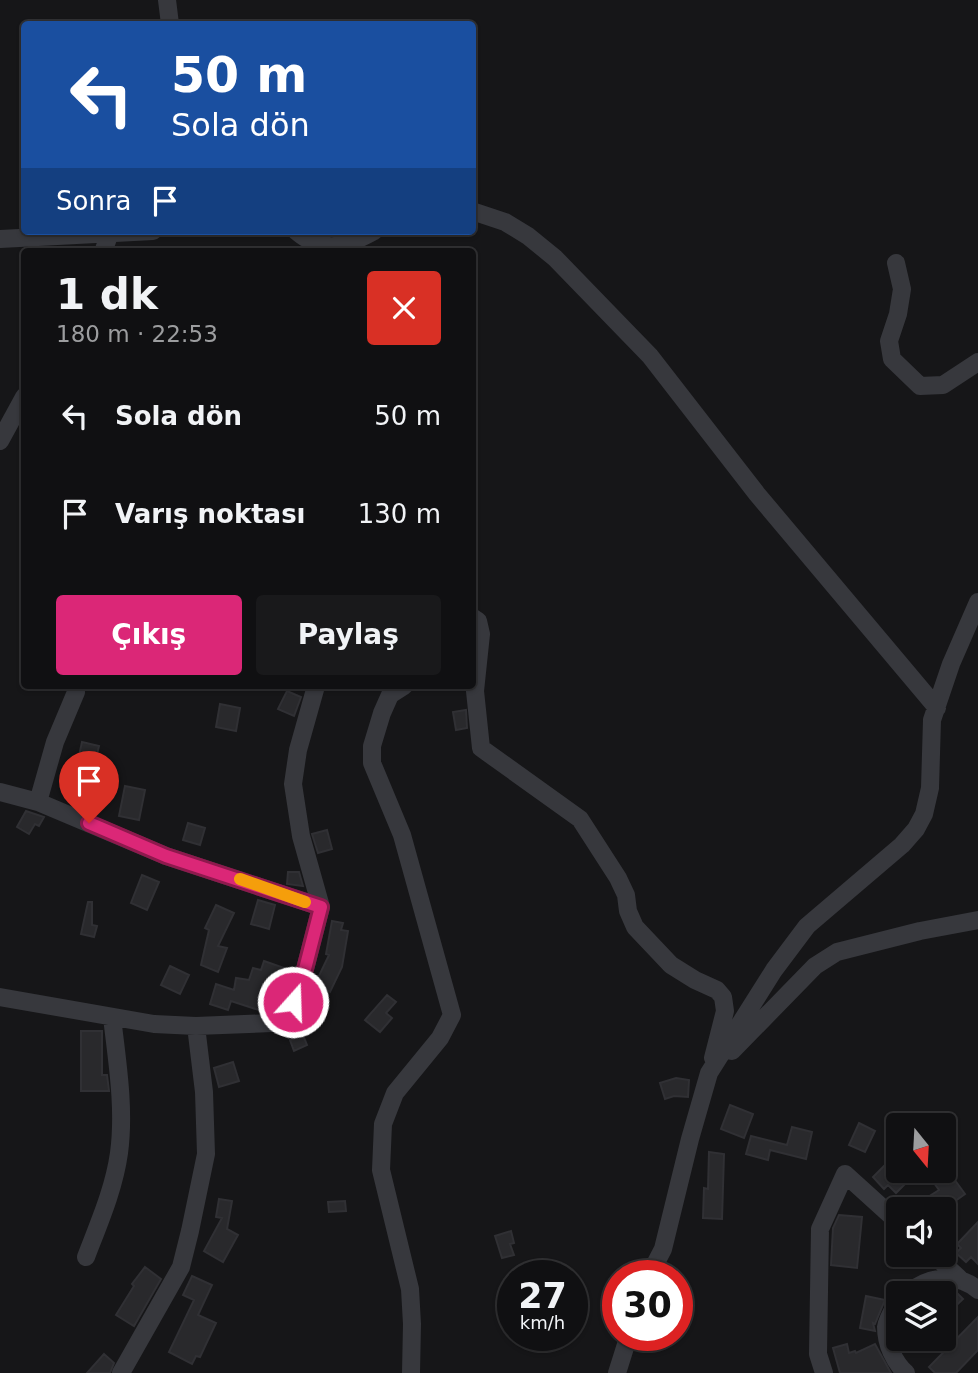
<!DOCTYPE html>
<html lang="tr">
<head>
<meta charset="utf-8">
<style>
	:root { --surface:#101012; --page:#19191b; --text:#f1f3f6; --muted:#9c9d9f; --line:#303032; --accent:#db2777 }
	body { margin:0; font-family:"DejaVu Sans",sans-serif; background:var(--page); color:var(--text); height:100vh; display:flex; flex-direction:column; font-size:26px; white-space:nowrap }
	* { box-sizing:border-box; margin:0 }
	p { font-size:23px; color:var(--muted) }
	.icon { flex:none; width:38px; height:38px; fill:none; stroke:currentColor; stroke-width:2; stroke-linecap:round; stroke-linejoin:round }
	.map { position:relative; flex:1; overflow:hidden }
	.details { position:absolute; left:21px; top:248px; width:455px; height:441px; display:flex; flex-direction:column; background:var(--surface); border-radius:7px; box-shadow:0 2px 5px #0004,0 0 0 2px var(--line) }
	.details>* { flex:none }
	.guide { position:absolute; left:21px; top:21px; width:455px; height:214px; border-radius:7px; box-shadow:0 2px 5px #0004,0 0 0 2px var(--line); background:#1a4fa0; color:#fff; overflow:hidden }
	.needle { width:46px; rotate:162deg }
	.fabs { position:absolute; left:886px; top:1113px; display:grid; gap:14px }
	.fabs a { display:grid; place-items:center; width:70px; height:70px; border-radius:7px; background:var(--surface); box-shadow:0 2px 5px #0004,0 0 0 2px var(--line); font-size:35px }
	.speed { position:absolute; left:497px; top:1260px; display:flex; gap:14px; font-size:35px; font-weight:700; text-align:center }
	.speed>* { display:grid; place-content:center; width:91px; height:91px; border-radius:50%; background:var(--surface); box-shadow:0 2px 5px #0004,0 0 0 2px var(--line); line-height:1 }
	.speed small { font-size:18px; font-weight:400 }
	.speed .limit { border:10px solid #d22; background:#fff; color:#111 }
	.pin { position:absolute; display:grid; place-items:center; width:60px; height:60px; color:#fff; margin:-72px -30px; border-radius:50% 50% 50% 0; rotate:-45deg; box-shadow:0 0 7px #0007 }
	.pin .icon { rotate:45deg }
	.me { position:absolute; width:77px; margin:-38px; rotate:20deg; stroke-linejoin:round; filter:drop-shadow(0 0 5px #0008) }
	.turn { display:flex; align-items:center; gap:24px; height:147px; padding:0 35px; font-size:32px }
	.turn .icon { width:91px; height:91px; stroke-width:2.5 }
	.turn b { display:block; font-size:49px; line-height:60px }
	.then { display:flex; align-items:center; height:66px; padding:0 35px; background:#0003; gap:14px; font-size:26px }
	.round { display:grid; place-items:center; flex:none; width:74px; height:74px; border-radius:7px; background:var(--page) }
	.head { display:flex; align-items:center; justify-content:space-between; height:119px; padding:0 35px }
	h1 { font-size:42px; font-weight:600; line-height:52px }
	.button { display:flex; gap:14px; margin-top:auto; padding:14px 35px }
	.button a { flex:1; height:80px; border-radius:7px; background:var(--accent); color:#fff; font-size:28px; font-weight:600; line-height:80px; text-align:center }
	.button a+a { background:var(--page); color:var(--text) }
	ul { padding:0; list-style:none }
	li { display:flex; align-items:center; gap:21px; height:98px; padding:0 35px }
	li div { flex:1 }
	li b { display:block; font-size:26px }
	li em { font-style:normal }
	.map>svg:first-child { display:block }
</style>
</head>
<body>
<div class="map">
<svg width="978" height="1373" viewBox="0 0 978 1373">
	<rect width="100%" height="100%" fill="#161618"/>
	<!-- building -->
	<path fill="#29292c" stroke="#303034" stroke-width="2" d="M287 691 301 697 294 716 278 709Z
		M220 704 240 708 236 731 216 727Z
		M466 710 467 728 456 730 453 712Z
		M82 742 99 746 93 771 98 772 86 800 63 793 72 764 77 765Z
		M125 786 145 790 139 820 119 816Z
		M26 811 44 817 39 826 35 824 29 834 17 827Z
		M188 823 205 828 200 845 183 840Z
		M327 830 332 849 318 853 312 834Z
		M288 872H299L303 886 287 884Z
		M142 875 159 882 147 910 131 903Z
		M258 900 275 905 269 929 251 924Z
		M88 902H92V925L97 926 94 937 81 934Z
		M216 905 234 913 218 946 227 948 218 972 201 965 209 930 205 928Z
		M332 921 343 923 341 930 348 931 342 967 330 992 315 984 329 955 326 954Z
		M264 961 293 971 284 993 273 989 265 1012 231 1001 228 1010 210 1004 216 984 234 990 236 978 249 980 253 968 261 970Z
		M170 966 189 975 180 994 161 985Z
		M387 995 396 1002 386 1013 392 1018 380 1032 365 1020Z
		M81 1031H102V1075H107L109 1091H81Z
		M303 1035 307 1045 294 1051 290 1040Z
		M233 1062 239 1081 219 1087 214 1068Z
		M676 1078 689 1080 688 1097 674 1096 665 1099 660 1083Z
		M730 1105 753 1114 744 1138 721 1129Z
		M859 1123 875 1131 865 1152 849 1145Z
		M792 1127 812 1132 806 1159 770 1150 768 1160 746 1154 751 1136 787 1145Z
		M709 1152 724 1154 722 1219 703 1218 704 1188 708 1189Z
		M898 1152V1175L906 1183 896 1193 888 1185 884 1189 873 1177Z
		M949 1172 965 1194 944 1209H909L939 1190 934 1183Z
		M219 1199 232 1201 227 1229 238 1235 223 1262 204 1251 222 1218 216 1217Z
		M345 1201 346 1211 329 1212 328 1202Z
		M839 1215 862 1217 857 1268 831 1265 833 1228Z
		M978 1222V1264L971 1257 966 1262 956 1253 961 1248 957 1244Z
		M511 1231 514 1243 510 1244 514 1255 502 1258 495 1236Z
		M145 1267 161 1279 134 1326 116 1315 134 1286 132 1284Z
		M192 1276 212 1285 198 1315 216 1323 200 1357 196 1356 192 1364 169 1352 194 1300 183 1295Z
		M949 1290 955 1291 963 1299 943 1318V1295Z
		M866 1296 885 1300 875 1324 873 1323 875 1331 860 1328Z
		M978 1317V1350L956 1373H935L929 1367Z
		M847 1344 849 1353 855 1351 856 1353 875 1344 891 1373H840L833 1348Z
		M104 1354 114 1363 110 1373H87Z"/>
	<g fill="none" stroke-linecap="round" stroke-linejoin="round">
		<!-- minor -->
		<path stroke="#37383d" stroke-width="18" d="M167 0 170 24
			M472 211 505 222 528 236 555 258 650 356 757 494 937 708
			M296 231C324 255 345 247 374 231
			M0 239 153 231
			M103 252 110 233
			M896 263 902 289 898 314 889 341 892 359 920 386 943 385 978 362
			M0 441 24 397
			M472 617 478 621 481 634 475 691 481 748 580 819 618 878 626 895 628 911 635 927 671 965 695 980 717 990 723 997 725 1011 713 1058
			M404 686 390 695 382 713 372 746V763L402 835 452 1015 440 1038 395 1093 383 1124 381 1170 410 1289 412 1324 411 1373
			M0 792 38 802 166 856 321 907
			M38 802 55 742 76 692
			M0 997 154 1024 196 1026 272 1023 293 1002 304 973 321 907 301 836 293 784 298 750 316 686
			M732 1051 815 966 837 952 920 931 978 920
			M934 1255 960 1279
			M86 1257C99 1223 114 1189 119 1153 125 1108 117 1061 112 1017
			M649 1276 663 1249 690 1139 709 1073 774 970 807 926 902 845 916 829 924 814 930 788 932 720 951 664 978 602
			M908 1293C929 1276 957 1272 978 1290
			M898 1301C894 1308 887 1319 886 1327 886 1344 894 1362 906 1373
			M121 1373 181 1267 190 1231 206 1154 204 1092 196 1026
			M617 1373 629 1335
			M824 1373 818 1354 820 1229 845 1174 898 1222"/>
	</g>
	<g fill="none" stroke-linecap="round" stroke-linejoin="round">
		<defs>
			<path id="route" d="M89 823 166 856 321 907 304 973 293 1002"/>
		</defs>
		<!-- route casing -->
		<use href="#route" stroke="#8e194d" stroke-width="18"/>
		<!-- route -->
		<use href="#route" stroke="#db2777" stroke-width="12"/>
		<!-- slow -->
		<path stroke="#f59e0b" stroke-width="12" d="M240 879 305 902"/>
	</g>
</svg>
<div class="fabs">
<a><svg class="needle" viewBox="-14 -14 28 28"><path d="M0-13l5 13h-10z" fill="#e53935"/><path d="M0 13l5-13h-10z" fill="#9c9d9f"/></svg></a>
<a><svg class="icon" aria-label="sound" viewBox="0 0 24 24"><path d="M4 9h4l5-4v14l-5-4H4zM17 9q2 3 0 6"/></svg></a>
<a><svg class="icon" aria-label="layers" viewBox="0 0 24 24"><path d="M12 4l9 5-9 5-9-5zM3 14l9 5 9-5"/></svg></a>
</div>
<div class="speed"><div>27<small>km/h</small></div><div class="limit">30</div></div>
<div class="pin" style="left:89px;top:823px;background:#d93025"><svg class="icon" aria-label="arrive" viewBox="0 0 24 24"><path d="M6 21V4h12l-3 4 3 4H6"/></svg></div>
<svg class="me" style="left:293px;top:1002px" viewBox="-20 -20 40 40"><circle r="17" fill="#db2777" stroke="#fff" stroke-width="3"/><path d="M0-11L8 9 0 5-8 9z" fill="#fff"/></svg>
<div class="guide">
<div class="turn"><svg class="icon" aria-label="left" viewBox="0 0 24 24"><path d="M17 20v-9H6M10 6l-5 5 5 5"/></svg><div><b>50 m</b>Sola dön</div></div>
<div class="then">Sonra<svg class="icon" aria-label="arrive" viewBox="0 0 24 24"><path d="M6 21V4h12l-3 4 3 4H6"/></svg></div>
</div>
<section class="details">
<div class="head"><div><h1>1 dk</h1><p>180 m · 22:53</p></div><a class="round" style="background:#d93025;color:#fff"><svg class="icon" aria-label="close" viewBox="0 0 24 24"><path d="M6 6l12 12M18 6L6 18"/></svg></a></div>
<ul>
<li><svg class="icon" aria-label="left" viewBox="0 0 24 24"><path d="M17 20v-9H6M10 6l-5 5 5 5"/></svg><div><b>Sola dön</b></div><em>50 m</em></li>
<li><svg class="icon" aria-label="arrive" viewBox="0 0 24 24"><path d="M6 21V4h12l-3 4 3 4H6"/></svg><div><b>Varış noktası</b></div><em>130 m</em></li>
</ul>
<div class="button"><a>Çıkış</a><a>Paylaş</a></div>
</section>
</div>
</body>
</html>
